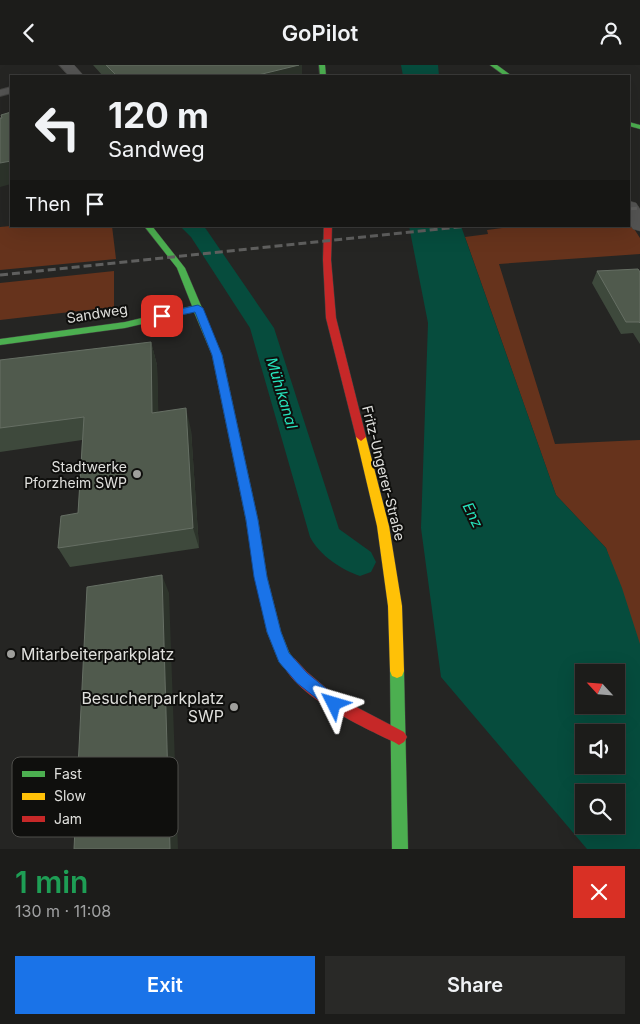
<!DOCTYPE html>
<html lang="en">
<head>
<meta charset="utf-8">
<style>
	:root { --surface:#1c1c1a; --page:#292927; --text:#f1f3f6; --muted:#a0a1a2; --line:#3a3a39; --accent:#1a73e8 }
	body { margin:0; font-family:Inter,sans-serif; background:var(--page); color:var(--text); height:100vh; display:flex; flex-direction:column; font-size:19px; white-space:nowrap }
	* { box-sizing:border-box; margin:0 }
	p { font-size:16px; color:var(--muted) }
	.icon { flex:none; width:28px; height:28px; fill:none; stroke:currentColor; stroke-width:2; stroke-linecap:round; stroke-linejoin:round }
	.map { position:relative; height:784px; overflow:hidden }
	.details { display:flex; flex-direction:column; background:var(--surface); flex:1 }
	.details>* { flex:none }
	.top-card { position:absolute; left:10px; top:10px; width:620px; height:152px; border-radius:0px; box-shadow:0 5px 20px #0002,0 0 0 1px var(--line); background:#1c1c1a; color:var(--text); overflow:hidden }
	.needle { width:32px; rotate:296deg }
	.fabs { position:absolute; left:575px; top:599px; display:grid; gap:10px }
	.fabs a { display:grid; place-items:center; width:50px; height:50px; border-radius:0px; background:var(--surface); box-shadow:0 5px 20px #0002,0 0 0 1px var(--line); font-size:25px }
	.pin { position:absolute; display:grid; place-items:center; width:42px; height:42px; color:#fff; margin:-21px; border-radius:10px; box-shadow:0 2px 8px #0006 }
	.me { position:absolute; width:55px; margin:-28px; rotate:310deg; stroke-linejoin:round; filter:drop-shadow(0 0 4px #0008) }
	.turn { display:flex; align-items:center; gap:18px; height:105px; padding:0 15px; font-size:22px }
	.turn .icon { width:65px; height:65px; stroke-width:2.5 }
	.turn b { display:block; font-size:35px; line-height:42px }
	.then { display:flex; align-items:center; height:48px; padding:0 15px; background:#0003; gap:10px; font-size:19px }
	.round { display:grid; place-items:center; flex:none; width:52px; height:52px; border-radius:0px; background:var(--page) }
	.overview { display:flex; align-items:center; justify-content:space-between; height:85px; padding:0 15px }
	h1 { font-size:30px; font-weight:600; line-height:38px; color:#1e9e55 }
	.cta { display:flex; gap:10px; margin-top:auto; padding:10px 15px }
	.cta a { flex:1; height:58px; border-radius:0px; background:var(--accent); color:#fff; font-size:20px; font-weight:600; line-height:58px; text-align:center }
	.cta a+a { background:var(--page); color:var(--text) }
	header { display:flex; justify-content:space-between; align-items:center; height:65px; padding:0 15px; background:var(--surface); font-size:22px; font-weight:600 }
	.map>svg:first-child { display:block }
</style>
</head>
<body>
<header><svg class="icon" aria-label="back" viewBox="0 0 24 24"><path d="M15 5l-7 7 7 7"/></svg>GoPilot<svg class="icon" aria-label="person" viewBox="0 0 24 24"><circle cx="12" cy="8" r="4"/><path d="M4 21q1-7 8-7t8 7"/></svg></header>
<div class="map">
<svg width="640" height="784" viewBox="0 0 640 784">
	<rect width="100%" height="100%" fill="#252523"/>
	<!-- green -->
	<path fill="#66331c" d="M629 156 640 173V189L499 199 555 379 640 375V587L606 483 556 430 465 172 488 169 487 165 517 161H629Z
		M11 161H112L116 194 0 205V162Z
		M114 206V242L0 255V218Z"/>
	<!-- water -->
	<path fill="#064c3d" fill-rule="evenodd" d="M401 0H438L439 11H403Z
		M409 161H461L556 430 606 483 622 523 640 579V784H587L441 612 421 463 428 258ZM584 608H616V640H584ZM584 668H616V700H584ZM584 728H616V760H584Z"/>
	<g fill="none" stroke-linecap="round" stroke-linejoin="round">
		<!-- canal -->
		<path fill="#064c3d" fill-rule="evenodd" d="M180 161H203L206 164 274 263 339 464 371 487 376 497 371 507 360 511C342 505 319 490 310 472L250 263 191 172Z"/>
		<defs>
			<path id="lane" d="M11 22V28L0 31V25Z"/>
			<path id="street" d="M59 0H74L84 11H69Z
				M629 136 636 138 640 144V166L633 164 629 158Z"/>
			<path id="fast" d="M319 0H325L326 11H320Z
				M490 0H497L512 11H505Z
				M629 57 640 60V64L629 61Z
				M144 161H152L185 203 222 290 258 455 267 512 281 567 289 587 297 599 295 604 290 606 285 604 279 597 267 567 255 512 246 455 212 290 194 247 125 263 0 280V274L125 257 192 241 177 203Z
				M397 599 402 601 404 606 408 784H392L390 606 392 601Z"/>
			<path id="slow" d="M361 368 366 372 389 461 402 541 404 606 402 611 397 613 392 611 390 606 388 541 377 461 356 372Z"/>
			<path id="jam" d="M324 161H332L331 195 336 253 366 372 361 376 356 372 326 253 323 195Z
				M290 592 295 594 307 607 332 628 360 644 404 667 407 672 404 677 399 680 394 677C363 662 297 632 283 599L285 594Z"/>
		</defs>
		<!-- lane casing -->
		<use href="#lane" stroke="#434341" stroke-width="2"/>
		<!-- street casing -->
		<use href="#street" stroke="#434341" stroke-width="1"/>
		<!-- fast casing -->
		<use href="#fast" stroke="#434341" stroke-width="1"/>
		<!-- slow casing -->
		<use href="#slow" stroke="#434341" stroke-width="1"/>
		<!-- jam casing -->
		<use href="#jam" stroke="#434341" stroke-width="1"/>
		<!-- lane -->
		<use href="#lane" fill="#545453" fill-rule="evenodd"/>
		<!-- street -->
		<use href="#street" fill="#545453" fill-rule="evenodd"/>
		<!-- fast -->
		<use href="#fast" fill="#4caf50" fill-rule="evenodd"/>
		<!-- slow -->
		<use href="#slow" fill="#ffc107" fill-rule="evenodd"/>
		<!-- jam -->
		<use href="#jam" fill="#c62828" fill-rule="evenodd"/>
		<!-- rail -->
		<path stroke="#5f5f5e" stroke-width="3" stroke-dasharray="8 4" stroke-linecap="butt" d="M629 144 640 143
			M0 210 468 161"/>
	</g>
	<!-- wall -->
	<path fill="#3e493c" d="M93 0H302V11H103Z
		M597 206 640 207V279L633 268 621 269 592 218Z
		M151 277 157 300 158 347 191 365 199 483 70 502 58 483 78 448 82 375 0 387V295Z"/>
	<!-- shaded-wall -->
	<path fill="#2d342b" d="M299 0H302V11H254Z
		M11 96V119L0 122V98Z
		M151 277 157 300 159 369 152 348Z
		M186 343 191 365 199 483 193 463Z
		M162 510 169 528 178 784H170Z"/>
	<!-- building -->
	<path fill="#505a4d" stroke="#666f64" d="M106 0H299L254 11H117Z
		M11 47V96L0 98V53H2L1 50Z
		M638 204 640 207V258L639 257H626L597 206Z
		M151 277 152 348 186 343 193 463 58 483 61 451 78 448 84 352 0 363V295Z
		M162 510 170 784H74L87 522Z"/>
	<!-- route -->
	<path fill="#1a73e8" stroke="#114b97" d="M198 240 203 243 222 290 258 455 267 512 281 567 289 588 307 608 339 634 342 639 339 644 334 647 297 618 279 597 267 567 254 512 246 455 212 290 195 247 162 254 157 251 158 249Z"/>
	<!-- markers -->
	<g fill="#9f9f9c" stroke="#0f0f0d" stroke-width="2">
		<circle cx="137" cy="409" r="5"/>
		<circle cx="11" cy="589" r="5"/>
		<circle cx="234" cy="642" r="5"/>
	</g>
	<g text-anchor="middle" dominant-baseline="central" stroke-width="4" stroke-linejoin="round" paint-order="stroke">
		<!-- street labels -->
		<g font-size="14" fill="#e0e0dd" stroke="#0f0f0d">
			<text transform="translate(97 248) rotate(-9)">Sandweg</text>
			<text transform="translate(384 408) rotate(76)">Fritz-Ungerer-Straße</text>
		</g>
		<!-- poi labels -->
		<g font-size="14" fill="#e0e0dd" stroke="#0f0f0d" text-anchor="end">
			<text x="127" y="401">Stadtwerke<tspan x="127" dy="16">Pforzheim SWP</tspan></text>
		</g>
		<!-- water labels -->
		<g font-size="15" font-style="italic" fill="#26e3bc" stroke="#0f0f0d">
			<text transform="translate(282 328) rotate(73)">Mühlkanal</text>
			<text transform="translate(473 450) rotate(63)">Enz</text>
		</g>
		<!-- near-poi labels -->
		<g font-size="16" fill="#e0e0dd" stroke="#0f0f0d" text-anchor="start">
			<text x="21" y="589">Mitarbeiterparkplatz</text>
			<text x="224" y="633" text-anchor="end">Besucherparkplatz<tspan x="224" dy="18">SWP</tspan></text>
		</g>
	</g>
	<!-- legend -->
	<rect x="12" y="692" width="166" height="80" rx="8" fill="#0f0f0d" stroke="#4e4e4b" stroke-width="1"/>
	<rect x="22" y="706" width="23" height="6" fill="#4caf50"/>
	<rect x="22" y="728" width="23" height="7" fill="#ffc107"/>
	<rect x="22" y="751" width="23" height="6" fill="#c62828"/>
	<g font-size="14" fill="#e0e0dd">
		<text x="54" y="714">Fast</text>
		<text x="54" y="736">Slow</text>
		<text x="54" y="759">Jam</text>
	</g>
</svg>
<div class="fabs">
<a><svg class="needle" viewBox="-14 -14 28 28"><path d="M0-13l5 13h-10z" fill="#e53935"/><path d="M0 13l5-13h-10z" fill="#a0a1a2"/></svg></a>
<a><svg class="icon" aria-label="sound" viewBox="0 0 24 24"><path d="M4 9h4l5-4v14l-5-4H4zM17 9q2 3 0 6"/></svg></a>
<a><svg class="icon" aria-label="search" viewBox="0 0 24 24"><circle cx="10" cy="10" r="6"/><path d="M15 15l6 6"/></svg></a>
</div>
<div class="pin" style="left:162px;top:251px;background:#d93025"><svg class="icon" aria-label="arrive" viewBox="0 0 24 24"><path d="M6 21V4h12l-3 4 3 4H6"/></svg></div>
<svg class="me" style="left:334px;top:639px" viewBox="-20 -20 40 40"><path d="M0-17L14 15 0 8-14 15z" fill="#1a73e8" stroke="#fff" stroke-width="4"/></svg>
<div class="top-card">
<div class="turn"><svg class="icon" aria-label="left" viewBox="0 0 24 24"><path d="M17 20v-9H6M10 6l-5 5 5 5"/></svg><div><b>120 m</b>Sandweg</div></div>
<div class="then">Then<svg class="icon" aria-label="arrive" viewBox="0 0 24 24"><path d="M6 21V4h12l-3 4 3 4H6"/></svg></div>
</div>
</div>
<section class="details">
<div class="overview"><div><h1>1 min</h1><p>130 m · 11:08</p></div><a class="round" style="background:#d93025;color:#fff"><svg class="icon" aria-label="close" viewBox="0 0 24 24"><path d="M6 6l12 12M18 6L6 18"/></svg></a></div>
<div class="cta"><a>Exit</a><a>Share</a></div>
</section>
</body>
</html>
